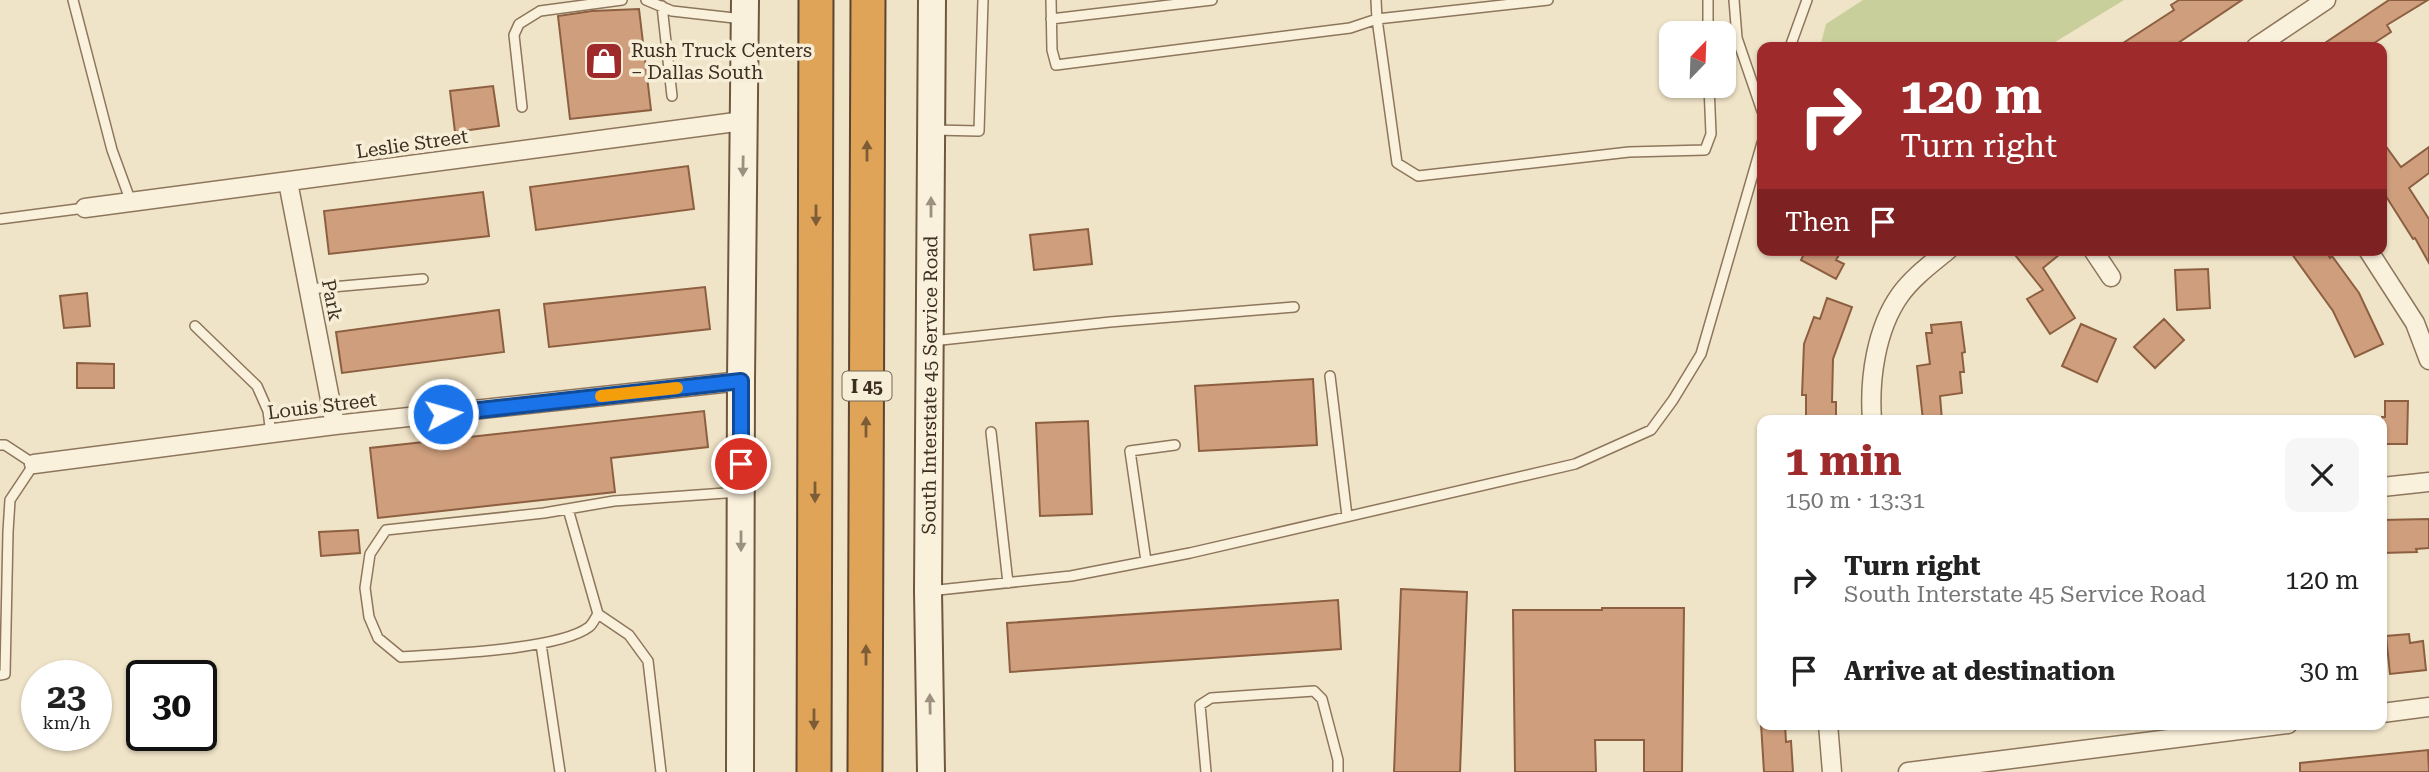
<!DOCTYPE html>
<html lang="en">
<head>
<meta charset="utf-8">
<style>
	:root { --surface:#fff; --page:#f6f6f6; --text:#222; --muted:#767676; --accent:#9e2a2b }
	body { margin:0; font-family:"Roboto Serif",serif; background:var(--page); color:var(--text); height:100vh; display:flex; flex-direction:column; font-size:26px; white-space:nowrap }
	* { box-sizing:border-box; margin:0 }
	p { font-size:23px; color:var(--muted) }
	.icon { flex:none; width:38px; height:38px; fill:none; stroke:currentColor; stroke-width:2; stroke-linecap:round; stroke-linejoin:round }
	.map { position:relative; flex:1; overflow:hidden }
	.details { position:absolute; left:1757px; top:415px; width:630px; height:315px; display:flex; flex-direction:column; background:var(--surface); border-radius:14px; box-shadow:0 2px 5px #0004 }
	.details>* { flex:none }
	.hud { position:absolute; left:1757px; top:42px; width:630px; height:214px; border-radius:14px; box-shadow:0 2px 5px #0004; background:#9e2a2b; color:#fff; overflow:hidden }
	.needle { width:46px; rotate:23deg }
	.tools { position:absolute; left:1659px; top:21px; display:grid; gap:14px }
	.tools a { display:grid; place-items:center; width:77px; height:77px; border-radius:14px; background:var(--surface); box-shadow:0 2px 5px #0004; font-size:35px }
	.speed { position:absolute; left:21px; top:660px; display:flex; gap:14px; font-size:35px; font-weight:700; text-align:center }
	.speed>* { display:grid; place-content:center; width:91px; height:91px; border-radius:50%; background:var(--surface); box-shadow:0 2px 5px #0004; line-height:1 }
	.speed small { font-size:18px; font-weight:400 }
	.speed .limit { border:4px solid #111; border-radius:10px; background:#fff; color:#111 }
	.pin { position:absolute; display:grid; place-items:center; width:60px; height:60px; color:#fff; margin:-30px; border:4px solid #fff; border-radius:50%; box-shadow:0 2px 7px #0007 }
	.me { position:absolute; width:77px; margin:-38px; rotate:84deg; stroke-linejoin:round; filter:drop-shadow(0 0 5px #0008) }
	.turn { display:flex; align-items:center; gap:24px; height:147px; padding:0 28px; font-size:32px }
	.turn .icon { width:91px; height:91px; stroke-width:2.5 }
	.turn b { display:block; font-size:49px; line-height:60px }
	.then { display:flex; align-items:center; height:66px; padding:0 28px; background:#0003; gap:14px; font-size:26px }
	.round { display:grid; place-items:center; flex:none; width:74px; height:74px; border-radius:14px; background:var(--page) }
	.headline { display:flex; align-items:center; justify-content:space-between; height:119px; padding:0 28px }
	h1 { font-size:42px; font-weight:700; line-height:52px; color:var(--accent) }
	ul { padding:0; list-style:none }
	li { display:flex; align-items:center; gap:21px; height:91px; padding:0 28px }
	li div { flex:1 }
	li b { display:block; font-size:26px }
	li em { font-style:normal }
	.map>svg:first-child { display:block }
</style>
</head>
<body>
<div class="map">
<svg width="2429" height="772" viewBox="0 0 2429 772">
	<rect width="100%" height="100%" fill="#f0e4c8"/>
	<!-- green -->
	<path fill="#c9cf9b" d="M1863 0H2124L2047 47H1820L1826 24Z"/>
	<!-- building -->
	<path fill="#cf9f7d" stroke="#8d5f41" stroke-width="2" d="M2179 0H2242L2172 47H2117L2174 10 2171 5Z
		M2389 0H2428L2387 25 2391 32 2368 47H2319Z
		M639 9 651 110 570 119 558 16 592 11Z
		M493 86 499 126 455 132 450 91Z
		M2382 141 2401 167 2429 147V173L2409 188 2429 219V263L2415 238 2413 239 2382 190Z
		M688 166 694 209 536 230 530 187Z
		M483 192 489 236 329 254 324 211Z
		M1088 229 1092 264 1034 270 1030 235Z
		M1806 250H1842L1836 260 1844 264 1836 279 1801 260Z
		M2011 250H2065L2043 268 2075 318 2050 334 2027 299 2043 290Z
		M2289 250H2325L2330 258 2332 256 2359 293 2383 344 2355 357 2333 311Z
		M2208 269 2210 308 2177 310 2175 270Z
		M705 287 710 329 549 347 544 304Z
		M87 293 90 326 64 328 60 296Z
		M1827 298 1852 307 1833 359 1832 402H1836V420H1806V395H1802L1804 344 1814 317 1820 319Z
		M499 310 504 352 342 373 336 332Z
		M2164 319 2184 340 2155 368 2134 347Z
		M1961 322 1965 352 1962 353 1964 372H1960L1962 393 1940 396 1942 420H1923L1917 366 1930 364 1926 333H1932L1931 325Z
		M2081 324 2116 339 2097 382 2062 366Z
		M77 363 114 364V388H77Z
		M1313 379 1317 445 1199 451 1195 386Z
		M2385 401H2408L2407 444H2382V417H2385Z
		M704 411 708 447 611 458 615 492 378 518 370 448Z
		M1088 421 1092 514 1040 516 1036 423Z
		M2429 519V548L2416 549 2417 552 2382 553V520Z
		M358 530 360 553 321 556 319 532Z
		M1401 589 1467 592 1460 772H1394Z
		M1338 600 1341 649 1010 672 1007 623Z
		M1602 608H1684L1682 772H1644V740H1595L1596 772H1515L1513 610H1602Z
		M2409 634 2410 643 2423 641 2426 670 2390 674 2386 636Z
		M1761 724H1785L1786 742 1791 741 1793 772H1764Z
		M2428 750 2429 772H2300V763Z"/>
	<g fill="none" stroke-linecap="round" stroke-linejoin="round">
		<defs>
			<path id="lane" d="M73 0 112 150 131 202
				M646 0 672 11 743 19
				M1051 0 1052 50 1056 65 1350 28 1377 19 1376 0
				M1548 0 1377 19 1397 163 1418 176 1629 152 1705 150 1711 134 1709 86
				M1708 0V33
				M1734 0 1737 38 1762 111
				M662 6 672 96
				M1051 19 1212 0
				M1790 47 1807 0
				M522 107 514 35 519 24 540 11 622 0
				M933 130 979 131 983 0
				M0 219 85 208
				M309 289 423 279
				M195 326 257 386 268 411 271 434
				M932 341 1110 322 1294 307
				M1330 376 1347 516
				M991 432 1008 583
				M0 445H5L34 464 10 500 8 532 5 674 0 675
				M568 509 598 614C595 618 593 624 589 627 559 650 442 654 401 657L378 638 369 617 365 588 370 554 386 530 544 513 614 501 739 492
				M1146 561 1130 451 1175 445
				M929 591 1071 576 1190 553 1575 464 1651 430 1673 400 1701 354 1762 143
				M598 614 629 635 648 661 661 772
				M541 644 560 772
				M1206 772 1200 705 1211 698 1314 691 1322 699 1338 760V772"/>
			<path id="street" d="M2256 47 2326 0
				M288 182 335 425
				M85 208 743 121
				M2093 250 2111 277
				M2368 250 2415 323 2429 360
				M1872 420C1869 379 1876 329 1900 295 1913 277 1931 264 1948 250
				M34 464 335 425 741 381
				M2382 487 2429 482
				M2382 713 2429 707
				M1828 724 1832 772
				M1908 772 2288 724"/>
			<g id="secondary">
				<path d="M740 772 741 381 745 0"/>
				<path id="s1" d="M931 772 928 591 932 0"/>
			</g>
			<path id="highway" d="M814 772 816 0
				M865 772 868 0"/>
		</defs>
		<!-- lane casing -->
		<use href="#lane" stroke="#8d765c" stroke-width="12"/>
		<!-- street casing -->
		<use href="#street" stroke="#8d765c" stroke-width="21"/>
		<!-- secondary casing -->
		<use href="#secondary" stroke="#6f573f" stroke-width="30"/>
		<!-- highway casing -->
		<use href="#highway" stroke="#5b4430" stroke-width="37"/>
		<!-- lane -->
		<use href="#lane" stroke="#faf1dc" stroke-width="9"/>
		<!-- street -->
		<use href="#street" stroke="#faf1dc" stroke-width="18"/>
		<!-- secondary -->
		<use href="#secondary" stroke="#faf1dc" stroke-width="26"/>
		<!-- highway -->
		<use href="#highway" stroke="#e0a458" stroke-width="33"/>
	</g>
	<!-- one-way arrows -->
	<defs><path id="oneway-solid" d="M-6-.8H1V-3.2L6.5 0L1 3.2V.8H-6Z" transform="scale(1.75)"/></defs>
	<g fill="#7e5d36">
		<use href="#oneway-solid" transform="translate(867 151) rotate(-90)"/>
		<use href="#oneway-solid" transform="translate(816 215) rotate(90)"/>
		<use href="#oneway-solid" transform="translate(866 427) rotate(-90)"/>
		<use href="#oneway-solid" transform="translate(815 492) rotate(90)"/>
		<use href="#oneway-solid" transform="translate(866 655) rotate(-90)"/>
		<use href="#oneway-solid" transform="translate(814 719) rotate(90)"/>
	</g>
	<g fill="#9c907e">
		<use href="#oneway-solid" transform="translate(743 166) rotate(91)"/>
		<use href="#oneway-solid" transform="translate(931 207) rotate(-90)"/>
		<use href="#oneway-solid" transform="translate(741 541) rotate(90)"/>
		<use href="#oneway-solid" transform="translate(930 704) rotate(-91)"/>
	</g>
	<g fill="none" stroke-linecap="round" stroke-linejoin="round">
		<defs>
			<path id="route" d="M443 414 741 381V464"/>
		</defs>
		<!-- route casing -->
		<use href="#route" stroke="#114b97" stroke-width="18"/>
		<!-- route -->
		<use href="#route" stroke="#1a73e8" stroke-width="12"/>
		<!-- slow -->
		<path stroke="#f59e0b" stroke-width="12" d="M601 396 677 388"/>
	</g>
	<!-- icons -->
	<defs>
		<symbol id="shop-square" viewBox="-11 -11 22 22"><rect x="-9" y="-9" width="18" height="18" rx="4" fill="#9e2a2b" stroke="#f7eed8"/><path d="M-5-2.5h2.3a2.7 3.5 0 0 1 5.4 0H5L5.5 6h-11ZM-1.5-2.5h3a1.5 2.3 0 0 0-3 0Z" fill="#fff"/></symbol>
	</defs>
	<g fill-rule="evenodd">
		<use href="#shop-square" x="582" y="39" width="44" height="44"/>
	</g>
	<g text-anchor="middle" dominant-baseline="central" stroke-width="7" stroke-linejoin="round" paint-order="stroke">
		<!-- shield labels -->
		<rect fill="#f7eed8" stroke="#756857" stroke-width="2" x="842.5" y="371.5" width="49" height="29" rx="5"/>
		<g font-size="18" font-weight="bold" fill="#3d2e20">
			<text x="867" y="386">I 45</text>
		</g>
		<!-- poi labels -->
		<g font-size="19" fill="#3d2e20" stroke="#f7eed8" text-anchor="start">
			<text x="631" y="50">Rush Truck Centers<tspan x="631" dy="22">– Dallas South</tspan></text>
		</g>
		<!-- street labels -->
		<g font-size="19" fill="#3d2e20" stroke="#f7eed8">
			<text transform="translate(412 144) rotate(-8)">Leslie Street</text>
			<text transform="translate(332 300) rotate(79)">Park</text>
			<text stroke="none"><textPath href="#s1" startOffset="387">South Interstate 45 Service Road</textPath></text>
			<text transform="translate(322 406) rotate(-7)">Louis Street</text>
		</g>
	</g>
</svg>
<div class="tools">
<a><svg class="needle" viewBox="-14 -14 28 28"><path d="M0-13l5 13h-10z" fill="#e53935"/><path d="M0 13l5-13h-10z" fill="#767676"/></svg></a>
</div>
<div class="speed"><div>23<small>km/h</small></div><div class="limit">30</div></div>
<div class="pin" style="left:741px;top:464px;background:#d93025"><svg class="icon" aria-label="arrive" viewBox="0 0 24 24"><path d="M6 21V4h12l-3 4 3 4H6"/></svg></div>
<svg class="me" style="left:443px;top:414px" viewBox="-20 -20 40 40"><circle r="17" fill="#1a73e8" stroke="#fff" stroke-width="3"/><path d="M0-11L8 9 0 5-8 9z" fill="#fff"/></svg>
<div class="hud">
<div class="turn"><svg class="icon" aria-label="right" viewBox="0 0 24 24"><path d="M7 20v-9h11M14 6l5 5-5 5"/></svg><div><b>120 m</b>Turn right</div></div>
<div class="then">Then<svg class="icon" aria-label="arrive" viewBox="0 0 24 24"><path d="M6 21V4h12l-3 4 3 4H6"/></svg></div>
</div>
<section class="details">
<div class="headline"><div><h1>1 min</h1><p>150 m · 13:31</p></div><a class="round"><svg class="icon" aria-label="close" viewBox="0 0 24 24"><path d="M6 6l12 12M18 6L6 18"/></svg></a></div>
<ul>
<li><svg class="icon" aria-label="right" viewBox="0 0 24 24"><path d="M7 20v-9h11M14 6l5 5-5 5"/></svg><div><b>Turn right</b><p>South Interstate 45 Service Road</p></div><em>120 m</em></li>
<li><svg class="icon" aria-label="arrive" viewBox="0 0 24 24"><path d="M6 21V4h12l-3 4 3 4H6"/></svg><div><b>Arrive at destination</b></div><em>30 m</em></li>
</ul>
</section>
</div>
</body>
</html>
